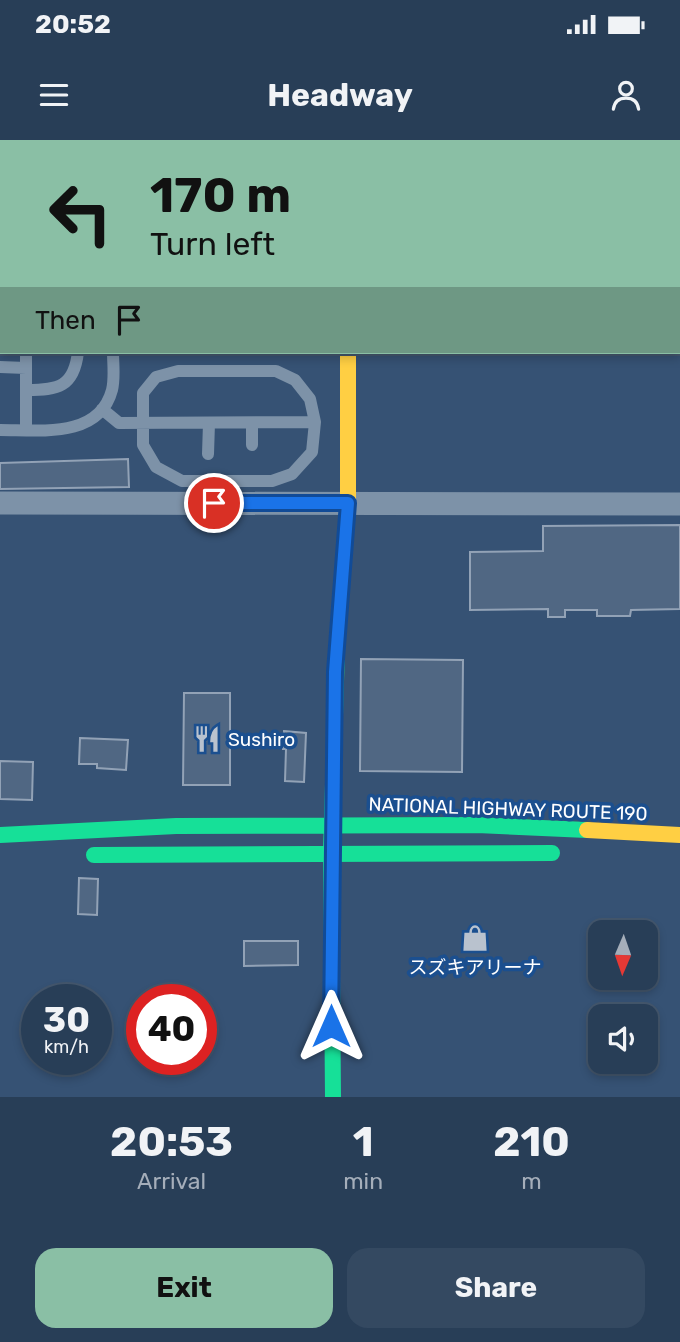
<!DOCTYPE html>
<html lang="en">
<head>
<meta charset="utf-8">
<style>
	:root { --surface:#283e57; --page:#344961; --text:#f1f3f6; --muted:#a5aeba; --line:#44576d; --accent:#8abfa5 }
	body { margin:0; font-family:Rubik,"Noto Sans JP",sans-serif; background:var(--page); color:var(--text); height:100vh; display:flex; flex-direction:column; font-size:26px; white-space:nowrap }
	* { box-sizing:border-box; margin:0 }
	p { font-size:23px; color:var(--muted) }
	.icon { flex:none; width:38px; height:38px; fill:none; stroke:currentColor; stroke-width:2; stroke-linecap:round; stroke-linejoin:round }
	.map { position:relative; height:957px; overflow:hidden }
	.details { display:flex; flex-direction:column; background:var(--surface); flex:1 }
	.details>* { flex:none }
	.guide { position:absolute; left:0px; top:0px; width:681px; height:214px; box-shadow:0 4px 10px #0003,0 0 0 2px var(--line); background:#8abfa5; color:#111; overflow:hidden }
	.needle { width:46px; rotate:182deg }
	.controls { position:absolute; left:588px; top:780px; display:grid; gap:14px }
	.controls a { display:grid; place-items:center; width:70px; height:70px; border-radius:14px; background:var(--surface); box-shadow:0 4px 10px #0003,0 0 0 2px var(--line); font-size:35px }
	.speed { position:absolute; left:21px; top:844px; display:flex; gap:14px; font-size:35px; font-weight:700; text-align:center }
	.speed>* { display:grid; place-content:center; width:91px; height:91px; border-radius:50%; background:var(--surface); box-shadow:0 4px 10px #0003,0 0 0 2px var(--line); line-height:1 }
	.speed small { font-size:18px; font-weight:400 }
	.speed .limit { border:10px solid #d22; background:#fff; color:#111 }
	.pin { position:absolute; display:grid; place-items:center; width:60px; height:60px; color:#fff; margin:-30px; border:4px solid #fff; border-radius:50%; box-shadow:0 2px 7px #0007 }
	.me { position:absolute; width:77px; margin:-38px; rotate:0deg; stroke-linejoin:round; filter:drop-shadow(0 0 5px #0008) }
	.turn { display:flex; align-items:center; gap:24px; height:147px; padding:0 35px; font-size:32px }
	.turn .icon { width:91px; height:91px; stroke-width:2.5 }
	.turn b { display:block; font-size:49px; line-height:60px }
	.then { display:flex; align-items:center; height:66px; padding:0 35px; background:#0003; gap:14px; font-size:26px }
	.eta { display:flex; justify-content:space-evenly; align-items:center; height:119px; text-align:center }
	.eta b { font-size:42px; font-weight:700; line-height:49px }
	.cta { display:flex; gap:14px; margin-top:auto; padding:14px 35px }
	.cta a { flex:1; height:80px; border-radius:21px; background:var(--accent); color:#111; font-size:28px; font-weight:700; line-height:80px; text-align:center }
	.cta a+a { background:var(--page); color:var(--text) }
	.status { display:flex; justify-content:space-between; align-items:center; height:49px; padding:0 35px; background:var(--surface); direction:ltr }
	.status svg { height:19px; fill:currentColor }
	header { display:flex; justify-content:space-between; align-items:center; height:91px; padding:0 35px; background:var(--surface); font-size:32px; font-weight:700 }
	.map>svg:first-child { display:block }
</style>
</head>
<body>
<div class="status"><b>20:52</b><svg viewBox="0 0 49 12"><path d="M0 12V9h3v3zM5 12V6h3v6zM10 12V3h3v9zM15 12V0h3v12zM26 1h20v11H26zM47 4h2v5h-2z"/></svg></div>
<header><svg class="icon" aria-label="menu" viewBox="0 0 24 24"><path d="M4 6h16M4 12h16M4 18h16"/></svg>Headway<svg class="icon" aria-label="person" viewBox="0 0 24 24"><circle cx="12" cy="8" r="4"/><path d="M4 21q1-7 8-7t8 7"/></svg></header>
<div class="map">
<svg width="680" height="957" viewBox="0 0 680 957">
	<rect width="100%" height="100%" fill="#365274"/>
	<!-- building -->
	<path fill="#506783" stroke="#92a2b6" stroke-width="2" d="M128 319 129 347 0 349V323Z
		M680 385V469L631 470 630 476H597V470H565V477H548V469L470 470V412L543 411V386Z
		M361 519 463 520 462 632 360 631Z
		M184 553H230V645H183Z
		M284 591 306 593 304 642 285 641 286 609H283Z
		M80 598 128 600 126 630 97 628V624H79Z
		M0 621 33 622 32 660 0 659Z
		M79 738 98 739 97 775 78 774Z
		M244 801H298V825L244 826Z"/>
	<g fill="none" stroke-linecap="round" stroke-linejoin="round">
		<!-- lane -->
		<path stroke="#7d92a8" stroke-width="12" d="M73 0V2
			M113 0V2
			M0 38H2
			M0 86H2
			M0 227 26 228
			M178 231H276L295 240 310 259 315 282 312 312 292 334 272 341H182L156 327 143 305V253L156 237Z
			M27 250C58 250 74 247 78 212
			M102 269 119 283 315 282
			M252 283V305
			M0 290C39 290 99 299 112 250 115 238 113 224 113 212
			M26 290V212
			M208 314 209 283"/>
		<!-- street -->
		<path stroke="#7d92a8" stroke-width="23" d="M0 363 680 364"/>
		<!-- fast -->
		<path stroke="#16e098" stroke-width="16" d="M347 0V2
			M0 695 176 686 477 685 587 690
			M94 715 552 713
			M333 957 331 713 337 507"/>
		<!-- slow -->
		<path stroke="#ffcf43" stroke-width="16" d="M337 507 348 363V212
			M587 690 680 695"/>
	</g>
	<g fill="none" stroke-linecap="round" stroke-linejoin="round">
		<defs>
			<path id="route" d="M214 363H348L335 532 331 886"/>
		</defs>
		<!-- route casing -->
		<use href="#route" stroke="#114b97" stroke-width="18"/>
		<!-- route -->
		<use href="#route" stroke="#1a73e8" stroke-width="12"/>
	</g>
	<!-- icons -->
	<defs>
		<symbol id="restaurant-bare" viewBox="-9 -9 18 18"><path d="M-5-6h1v4h1v-4h1v4h1v-4h1v5L-1.5 .5V6h-2V.5L-5-1ZM5-6V6H3V1.5H1.5Q1.5-4 5-6Z" fill="#b9c2ce" stroke="#1b4f8f" stroke-width="2.5" paint-order="stroke"/></symbol>
		<symbol id="shop-bare" viewBox="-9 -9 18 18"><path d="M-5-2.5h2.3a2.7 3.5 0 0 1 5.4 0H5L5.5 6h-11ZM-1.5-2.5h3a1.5 2.3 0 0 0-3 0Z" fill="#b9c2ce" stroke="#1b4f8f" stroke-width="2.5" paint-order="stroke"/></symbol>
	</defs>
	<g fill-rule="evenodd">
		<use href="#restaurant-bare" x="188" y="580" width="38" height="38"/>
		<use href="#shop-bare" x="456" y="779" width="38" height="38"/>
	</g>
	<g text-anchor="middle" dominant-baseline="central" stroke-width="7" stroke-linejoin="round" paint-order="stroke">
		<!-- poi labels -->
		<g font-size="19" fill="#fff" stroke="#1b4f8f" text-anchor="start">
			<text x="228" y="599">Sushiro</text>
			<text x="475" y="827" text-anchor="middle">スズキアリーナ</text>
		</g>
		<!-- street labels -->
		<g font-size="19" fill="#fff" stroke="#1b4f8f">
			<text transform="translate(508 669) rotate(2)">NATIONAL HIGHWAY ROUTE 190</text>
		</g>
	</g>
</svg>
<div class="controls">
<a><svg class="needle" viewBox="-14 -14 28 28"><path d="M0-13l5 13h-10z" fill="#e53935"/><path d="M0 13l5-13h-10z" fill="#a5aeba"/></svg></a>
<a><svg class="icon" aria-label="sound" viewBox="0 0 24 24"><path d="M4 9h4l5-4v14l-5-4H4zM17 9q2 3 0 6"/></svg></a>
</div>
<div class="speed"><div>30<small>km/h</small></div><div class="limit">40</div></div>
<div class="pin" style="left:214px;top:363px;background:#d93025"><svg class="icon" aria-label="arrive" viewBox="0 0 24 24"><path d="M6 21V4h12l-3 4 3 4H6"/></svg></div>
<svg class="me" style="left:331px;top:886px" viewBox="-20 -20 40 40"><path d="M0-17L14 15 0 8-14 15z" fill="#1a73e8" stroke="#fff" stroke-width="4"/></svg>
<div class="guide">
<div class="turn"><svg class="icon" aria-label="left" viewBox="0 0 24 24"><path d="M17 20v-9H6M10 6l-5 5 5 5"/></svg><div><b>170 m</b>Turn left</div></div>
<div class="then">Then<svg class="icon" aria-label="arrive" viewBox="0 0 24 24"><path d="M6 21V4h12l-3 4 3 4H6"/></svg></div>
</div>
</div>
<section class="details">
<div class="eta">
<div><b>20:53</b><p>Arrival</p></div>
<div><b>1</b><p>min</p></div>
<div><b>210</b><p>m</p></div>
</div>
<div class="cta"><a>Exit</a><a>Share</a></div>
</section>
</body>
</html>
